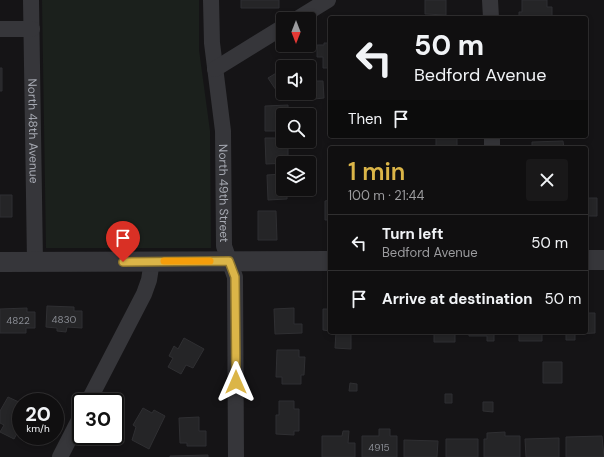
<!DOCTYPE html>
<html lang="en">
<head>
<meta charset="utf-8">
<style>
	:root { --surface:#100f10; --page:#191819; --text:#f1f3f6; --muted:#9c9c9f; --line:#302f30; --accent:#dbb548 }
	body { margin:0; font-family:"DM Sans",sans-serif; background:var(--page); color:var(--text); height:100vh; display:flex; flex-direction:column; font-size:15px; white-space:nowrap }
	* { box-sizing:border-box; margin:0 }
	p { font-size:13px; color:var(--muted) }
	.icon { flex:none; width:22px; height:22px; fill:none; stroke:currentColor; stroke-width:2; stroke-linecap:round; stroke-linejoin:round }
	.map { position:relative; flex:1; overflow:hidden }
	.side { position:absolute; left:328px; top:146px; width:260px; height:188px; display:flex; flex-direction:column; background:var(--surface); border-radius:4px; box-shadow:0 2px 6px #0003,0 0 0 1px var(--line) }
	.side>* { flex:none }
	.guide { position:absolute; left:328px; top:16px; width:260px; height:122px; border-radius:4px; box-shadow:0 2px 6px #0003,0 0 0 1px var(--line); background:#100f10; color:var(--text); overflow:hidden }
	.needle { width:26px; rotate:180deg }
	.fabs { position:absolute; left:276px; top:12px; display:grid; gap:8px }
	.fabs a { display:grid; place-items:center; width:40px; height:40px; border-radius:4px; background:var(--surface); box-shadow:0 2px 6px #0003,0 0 0 1px var(--line); font-size:20px }
	.speed { position:absolute; left:12px; top:393px; display:flex; gap:8px; font-size:20px; font-weight:700; text-align:center }
	.speed>* { display:grid; place-content:center; width:52px; height:52px; border-radius:50%; background:var(--surface); box-shadow:0 2px 6px #0003,0 0 0 1px var(--line); line-height:1 }
	.speed small { font-size:10px; font-weight:400 }
	.speed .limit { border:2px solid #111; border-radius:6px; background:#fff; color:#111 }
	.pin { position:absolute; display:grid; place-items:center; width:34px; height:34px; color:#fff; margin:-41px -17px; border-radius:50% 50% 50% 0; rotate:-45deg; box-shadow:0 0 4px #0007 }
	.pin .icon { rotate:45deg }
	.me { position:absolute; width:44px; margin:-22px; rotate:0deg; stroke-linejoin:round; filter:drop-shadow(0 0 3px #0008) }
	.turn { display:flex; align-items:center; gap:14px; height:84px; padding:0 20px; font-size:18px }
	.turn .icon { width:52px; height:52px; stroke-width:2.5 }
	.turn b { display:block; font-size:28px; line-height:34px }
	.then { display:flex; align-items:center; height:38px; padding:0 20px; background:#0003; gap:8px; font-size:15px }
	.round { display:grid; place-items:center; flex:none; width:42px; height:42px; border-radius:4px; background:var(--page) }
	.head { display:flex; align-items:center; justify-content:space-between; height:68px; padding:0 20px }
	h1 { font-size:24px; font-weight:600; line-height:30px; color:var(--accent) }
	ul { padding:0; list-style:none }
	li { display:flex; align-items:center; gap:12px; height:56px; padding:0 20px; border-top:1px solid var(--line) }
	li div { flex:1 }
	li b { display:block; font-size:15px }
	li em { font-style:normal }
	.map>svg:first-child { display:block }
</style>
</head>
<body>
<div class="map">
<svg width="604" height="457" viewBox="0 0 604 457">
	<rect width="100%" height="100%" fill="#151416"/>
	<!-- green -->
	<path fill="#1b201c" d="M42 0H199V50L210 131 211 248H46Z"/>
	<!-- building -->
	<path fill="#252527" stroke="#2f2f32" d="M241 0H279V8H241Z
		M425 0H446V15L425 14Z
		M522 0H547V7H552V16H549V18H519V12H522Z
		M324 43H330V68H323V57H317V45H324Z
		M0 68H2V91H0Z
		M283 69V93H285L280 96 268 78Z
		M313 81H323L324 98 314 99Z
		M288 105V115H283V131H265V106Z
		M436 137H457V148H429L436 147Z
		M265 138H283V141H288V163L266 164Z
		M563 141 564 148H532V142Z
		M283 174V189H287V199L268 200 267 175Z
		M0 195H12V217H0Z
		M586 198H597V216H586Z
		M330 200V220H325V201Z
		M258 211H276L277 240H258Z
		M47 306 74 307V311H82V328L67 327 66 332 57 331V328L46 327Z
		M27 308V312H35V328H26V333H0V309Z
		M294 308V324H302V333L275 334 274 309Z
		M323 309H330V331L323 330Z
		M586 313H595V333L575 334V340H566V332H586Z
		M336 332H351V349L335 348Z
		M434 332H455V342H434Z
		M469 332H494V341H487V336H469Z
		M519 332H542V341H519Z
		M184 338 204 349 193 368 186 365 181 374 168 367 173 358 169 356 174 346 178 349Z
		M277 350H299V357H305L304 375H301V384H282V377H276Z
		M543 362H562V383H543Z
		M350 383 357 384V391H349Z
		M445 394H452V403H445Z
		M8 397 21 403V426L14 439 0 432 4 425 0 423V411Z
		M279 401H294V409H299V431H294V435L276 434V415H279Z
		M483 402H493V412L483 411Z
		M143 408 152 413 154 410 165 416 149 449 132 440 136 427 133 425Z
		M199 417V431H206V446H187V443H180L179 418Z
		M379 429H390V436H397V457H362V436H379Z
		M343 431H349L348 443H355V457H322V436H342Z
		M505 432V436H520V457H484V439H487V433Z
		M602 436 604 457H566V437Z
		M559 438V457H526L525 439Z
		M446 439H478V457H446Z
		M404 440 438 441 437 457H404Z
		M208 455V457H170V456Z"/>
	<g fill="none" stroke-linecap="round" stroke-linejoin="round">
		<!-- minor -->
		<g stroke="#36363a" stroke-width="16">
			<path id="s1" d="M31 0 35 262"/>
			<path id="s2" d="M211 0 212 43 223 131 224 246 235 277 236 457"/>
			<path d="M490 0 491 18"/>
			<path d="M297 19 328 0"/>
			<path d="M0 29H32"/>
			<path d="M215 69 283 27"/>
			<path d="M492 136V148"/>
			<path d="M88 402 144 294 149 280 152 261"/>
			<path d="M60 457 81 416"/>
		</g>
		<!-- tertiary -->
		<path stroke="#36363a" stroke-width="20" d="M586 260H604
			M0 262 330 261"/>
	</g>
	<g fill="none" stroke-linecap="round" stroke-linejoin="round">
		<defs>
			<path id="route" d="M123 262 229 261 235 277 236 382"/>
		</defs>
		<!-- route casing -->
		<use href="#route" stroke="#8e762f" stroke-width="10"/>
		<!-- route -->
		<use href="#route" stroke="#dbb548" stroke-width="7"/>
		<!-- slow -->
		<path stroke="#f59e0b" stroke-width="7" d="M164 261H210"/>
	</g>
	<g text-anchor="middle" dominant-baseline="central" stroke-width="4" stroke-linejoin="round" paint-order="stroke">
		<!-- number labels -->
		<g font-size="10" fill="#878a91">
			<text x="64" y="319">4830</text>
			<text x="18" y="320">4822</text>
			<text x="379" y="447">4915</text>
		</g>
		<!-- street labels -->
		<g font-size="12" fill="#a8abb4" stroke="#100f11">
			<text stroke="none"><textPath href="#s1" startOffset="131">North 48th Avenue</textPath></text>
			<text stroke="none"><textPath href="#s2" startOffset="194">North 49th Street</textPath></text>
		</g>
	</g>
</svg>
<div class="fabs">
<a><svg class="needle" viewBox="-14 -14 28 28"><path d="M0-13l5 13h-10z" fill="#e53935"/><path d="M0 13l5-13h-10z" fill="#9c9c9f"/></svg></a>
<a><svg class="icon" aria-label="sound" viewBox="0 0 24 24"><path d="M4 9h4l5-4v14l-5-4H4zM17 9q2 3 0 6"/></svg></a>
<a><svg class="icon" aria-label="search" viewBox="0 0 24 24"><circle cx="10" cy="10" r="6"/><path d="M15 15l6 6"/></svg></a>
<a><svg class="icon" aria-label="layers" viewBox="0 0 24 24"><path d="M12 4l9 5-9 5-9-5zM3 14l9 5 9-5"/></svg></a>
</div>
<div class="speed"><div>20<small>km/h</small></div><div class="limit">30</div></div>
<div class="pin" style="left:123px;top:262px;background:#d93025"><svg class="icon" aria-label="arrive" viewBox="0 0 24 24"><path d="M6 21V4h12l-3 4 3 4H6"/></svg></div>
<svg class="me" style="left:236px;top:382px" viewBox="-20 -20 40 40"><path d="M0-17L14 15 0 8-14 15z" fill="#dbb548" stroke="#fff" stroke-width="4"/></svg>
<div class="guide">
<div class="turn"><svg class="icon" aria-label="left" viewBox="0 0 24 24"><path d="M17 20v-9H6M10 6l-5 5 5 5"/></svg><div><b>50 m</b>Bedford Avenue</div></div>
<div class="then">Then<svg class="icon" aria-label="arrive" viewBox="0 0 24 24"><path d="M6 21V4h12l-3 4 3 4H6"/></svg></div>
</div>
<section class="side">
<div class="head"><div><h1>1 min</h1><p>100 m · 21:44</p></div><a class="round"><svg class="icon" aria-label="close" viewBox="0 0 24 24"><path d="M6 6l12 12M18 6L6 18"/></svg></a></div>
<ul>
<li><svg class="icon" aria-label="left" viewBox="0 0 24 24"><path d="M17 20v-9H6M10 6l-5 5 5 5"/></svg><div><b>Turn left</b><p>Bedford Avenue</p></div><em>50 m</em></li>
<li><svg class="icon" aria-label="arrive" viewBox="0 0 24 24"><path d="M6 21V4h12l-3 4 3 4H6"/></svg><div><b>Arrive at destination</b></div><em>50 m</em></li>
</ul>
</section>
</div>
</body>
</html>
